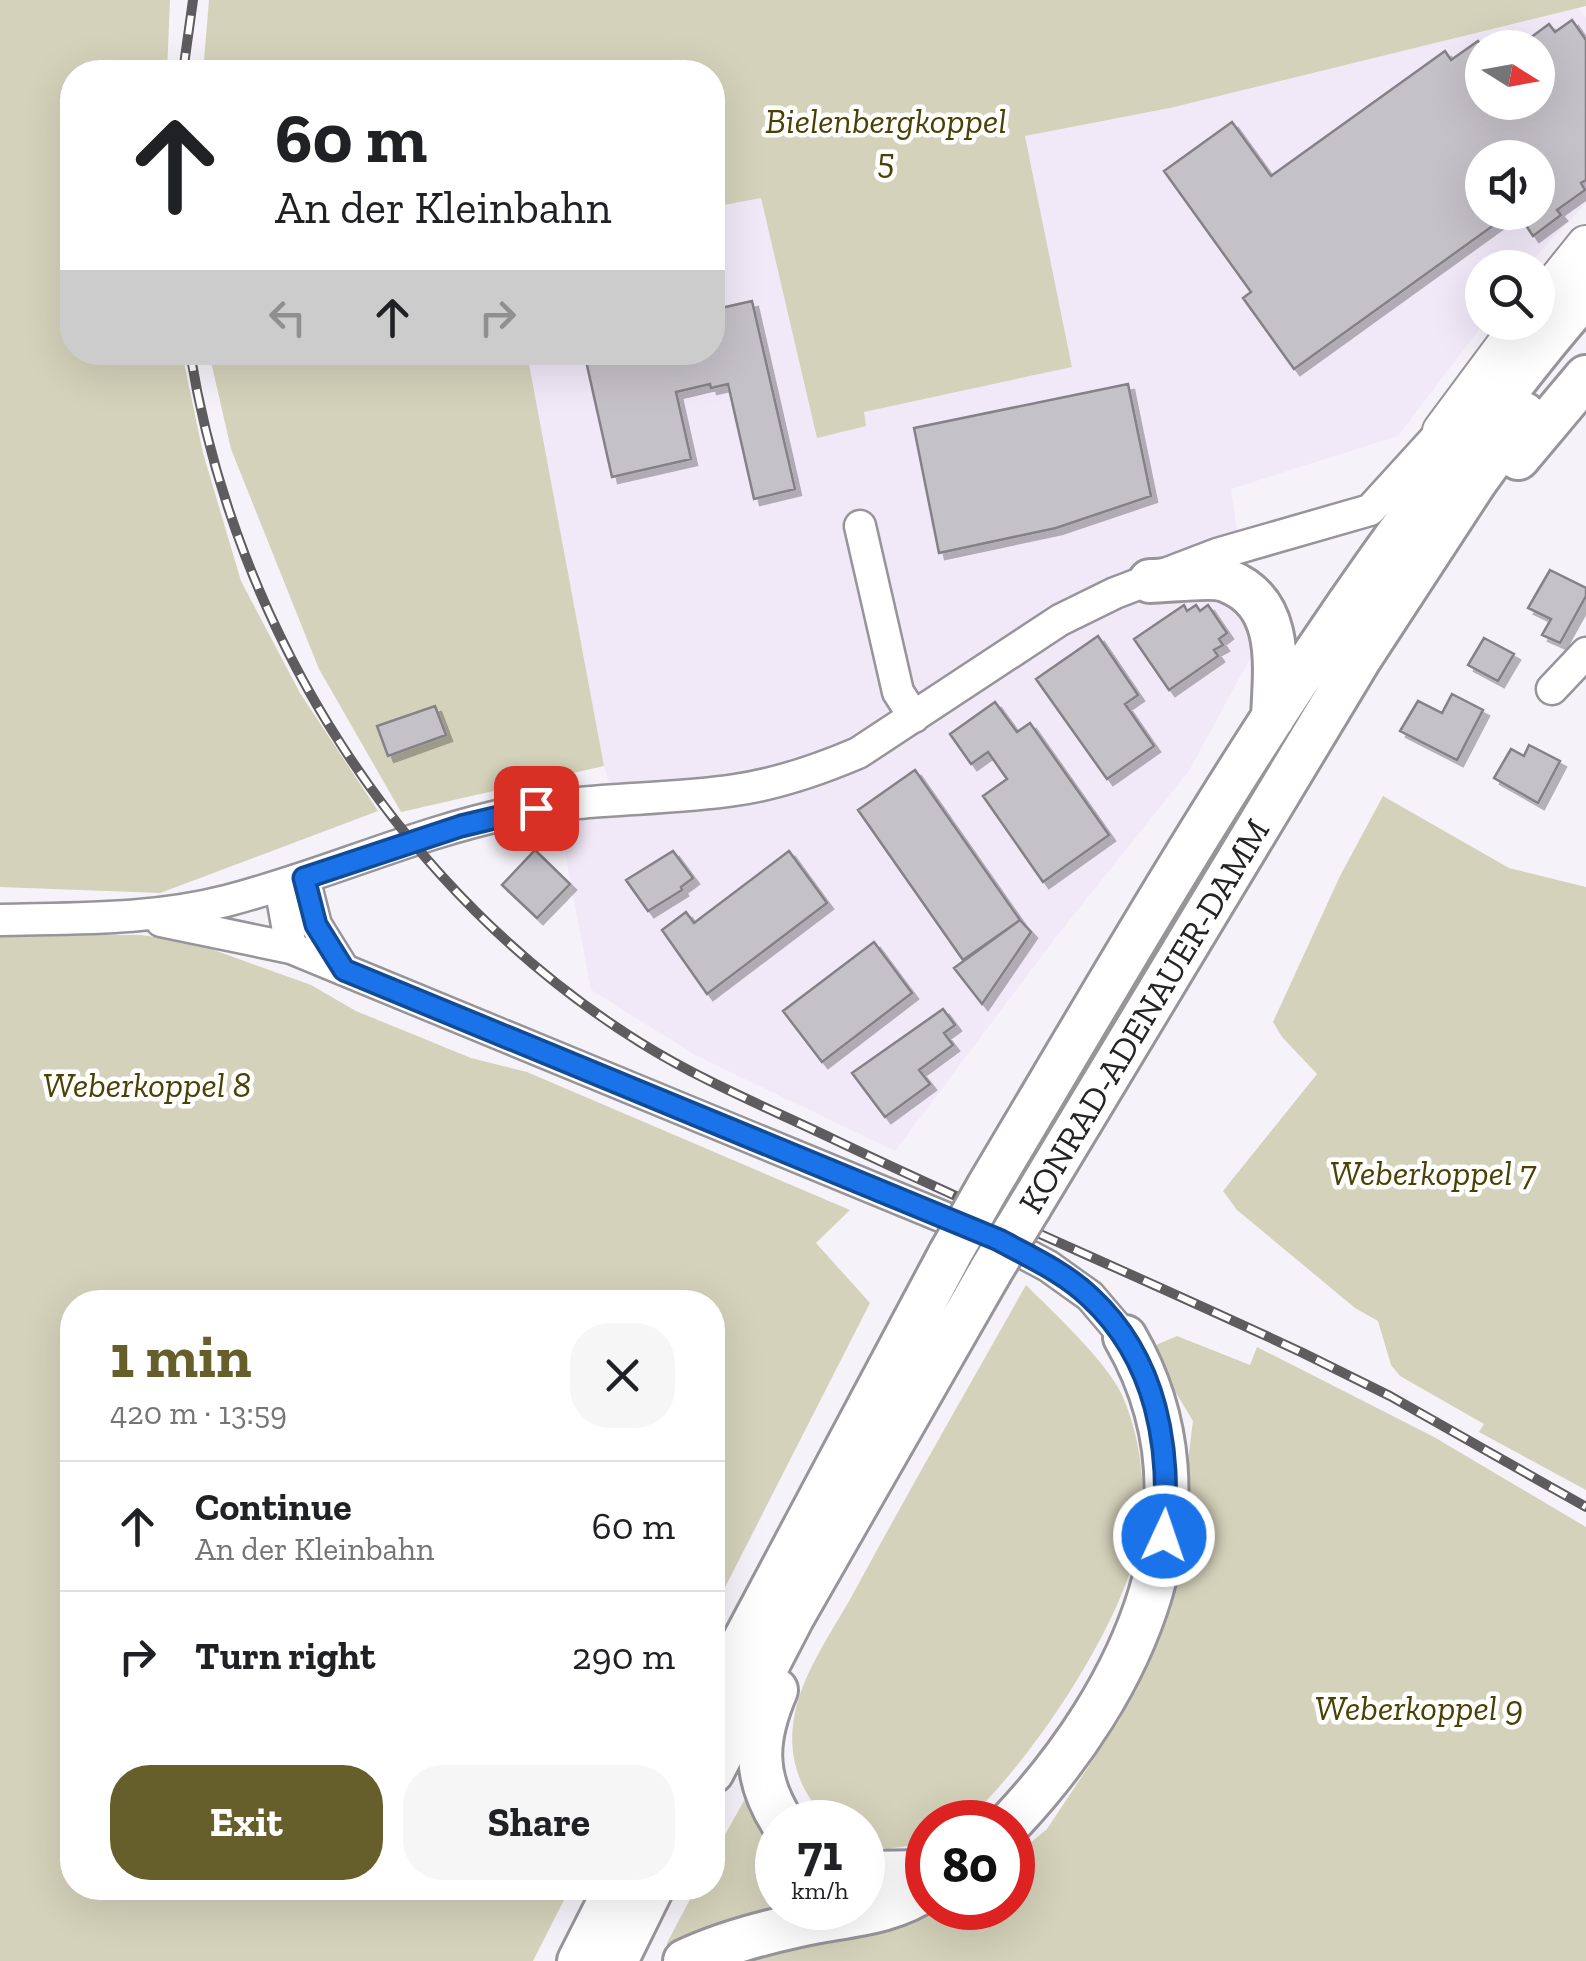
<!DOCTYPE html>
<html lang="en">
<head>
<meta charset="utf-8">
<style>
	:root { --surface:#fff; --page:#f6f6f6; --text:#202124; --muted:#757577; --line:#e0e0e0; --accent:#665f2c }
	body { margin:0; font-family:"Zilla Slab",serif; background:var(--page); color:var(--text); height:100vh; display:flex; flex-direction:column; font-size:38px; white-space:nowrap }
	* { box-sizing:border-box; margin:0 }
	p { font-size:32px; color:var(--muted) }
	.icon { flex:none; width:55px; height:55px; fill:none; stroke:currentColor; stroke-width:2; stroke-linecap:round; stroke-linejoin:round }
	.map { position:relative; flex:1; overflow:hidden }
	.sheet { position:absolute; left:60px; top:1290px; width:665px; height:610px; display:flex; flex-direction:column; background:var(--surface); border-radius:40px; box-shadow:0 10px 40px #0002 }
	.sheet>* { flex:none }
	.banner { position:absolute; left:60px; top:60px; width:665px; height:305px; border-radius:40px; box-shadow:0 10px 40px #0002; background:#fff; color:var(--text); overflow:hidden }
	.needle { width:65px; rotate:101deg }
	.buttons { position:absolute; left:1465px; top:30px; display:grid; gap:20px }
	.buttons a { display:grid; place-items:center; width:90px; height:90px; border-radius:50%; background:var(--surface); box-shadow:0 10px 40px #0002; font-size:50px }
	.speed { position:absolute; left:755px; top:1800px; display:flex; gap:20px; font-size:50px; font-weight:700; text-align:center }
	.speed>* { display:grid; place-content:center; width:130px; height:130px; border-radius:50%; background:var(--surface); box-shadow:0 10px 40px #0002; line-height:1 }
	.speed small { font-size:25px; font-weight:400 }
	.speed .limit { border:15px solid #d22; background:#fff; color:#111 }
	.pin { position:absolute; display:grid; place-items:center; width:85px; height:85px; color:#fff; margin:-42px; border-radius:20px; box-shadow:0 5px 15px #0006 }
	.me { position:absolute; width:110px; margin:-55px; rotate:3deg; stroke-linejoin:round; filter:drop-shadow(0 0 8px #0008) }
	.turn { display:flex; align-items:center; gap:35px; height:210px; padding:0 50px; font-size:45px }
	.turn .icon { width:130px; height:130px; stroke-width:2.5 }
	.turn b { display:block; font-size:70px; line-height:85px }
	.lanes { display:flex; align-items:center; height:95px; padding:0 50px; background:#0003; justify-content:center; gap:50px; direction:ltr }
	.lanes .off { opacity:.35 }
	.round { display:grid; place-items:center; flex:none; width:105px; height:105px; border-radius:40px; background:var(--page) }
	.head { display:flex; align-items:center; justify-content:space-between; height:170px; padding:0 50px }
	h1 { font-size:60px; font-weight:700; line-height:75px; color:var(--accent) }
	.primary-button { display:flex; gap:20px; margin-top:auto; padding:20px 50px }
	.primary-button a { flex:1; height:115px; border-radius:40px; background:var(--accent); color:#fff; font-size:40px; font-weight:700; line-height:115px; text-align:center }
	.primary-button a+a { background:var(--page); color:var(--text) }
	ul { padding:0; list-style:none }
	li { display:flex; align-items:center; gap:30px; height:130px; padding:0 50px; border-top:2px solid var(--line) }
	li div { flex:1 }
	li b { display:block; font-size:38px }
	li em { font-style:normal }
	.map>svg:first-child { display:block }
</style>
</head>
<body>
<div class="map">
<svg width="1586" height="1961" viewBox="0 0 1586 1961">
	<defs>
		<filter id="shadow"><feDropShadow dx="6" dy="6" stdDeviation="0" flood-color="#0004"/></filter>
	</defs>
	<rect width="100%" height="100%" fill="#f6f2f9"/>
	<!-- built -->
	<path fill="#f1e9f8" fill-rule="evenodd" d="M1578 8 1586 17V203L1526 267 1482 268 1484 323 1398 436 1231 489 1254 651 1189 771 1056 937 895 1151 697 1056 591 990 556 805 614 799 604 766 527 353 712 352 713 207 761 198 818 438 864 412 1072 367 1025 136 1170 108ZM1482 48H1538V102H1482ZM1482 158H1538V212H1482Z"/>
	<!-- green -->
	<path fill="#d5d2bb" d="M0 0H170L167 72H72V352L182 353 203 453 241 581 300 693 378 811 160 893 0 887Z
		M209 0H1586V6L1170 108 1025 136 1072 367 864 412 866 426 817 438 761 198 713 207 712 72H203Z
		M209 353H527L604 766 401 812 319 669 231 449Z
		M1383 796 1509 868 1586 887V1490L1479 1432 1484 1424 1400 1376 1391 1365 1378 1321 1355 1308 1237 1210 1223 1191 1317 1074 1282 1037 1273 1022 1340 876Z
		M0 935H141L192 942 311 985 356 1011 471 1058 527 1072 850 1210 816 1243 870 1303 713 1611 712 1302H72V1888H570L533 1961H0Z
		M1026 1285C1053 1312 1107 1362 1122 1395 1146 1449 1150 1519 1129 1575 1101 1655 1027 1765 965 1822H928L927 1843 887 1849 863 1841 862 1822H829C801 1794 787 1759 794 1718 801 1675 832 1632 853 1594 909 1490 968 1388 1026 1285Z
		M1177 1336 1250 1365 1257 1347 1434 1437 1586 1527V1961H748L879 1930 942 1908H1012L1013 1857 1047 1829 1120 1719 1170 1600 1193 1421 1149 1348Z
		M750 1790 763 1827 777 1845 778 1908H812L669 1949 667 1943 696 1888H712L713 1856Z"/>
	<!-- building -->
	<path fill="#c5c1c8" stroke="#848187" stroke-width="2.5" filter="url(#shadow)" d="M1572 20 1586 40V180L1581 183 1585 190 1557 210 1561 215 1533 236 1517 212H1538V158H1482V212H1512L1294 369 1243 298 1251 292 1164 171 1232 122 1271 176 1445 51 1451 60 1478 41 1483 48 1482 102H1538V48H1491L1513 32 1522 44 1549 24 1555 32Z
		M752 301 795 489 754 499 728 384 711 388 710 384 676 392 691 459 612 477 584 352H712V328H716L712 310Z
		M1128 384 1151 496 1056 528 939 553 914 428Z
		M1550 570 1586 588V596L1560 643 1542 635 1551 619 1528 608Z
		M1184 605 1187 611 1196 605 1200 611 1208 605 1227 633 1219 639 1223 645 1214 650 1218 656 1169 690 1134 639Z
		M1098 636 1138 695 1125 704 1154 746 1107 779 1036 679Z
		M1484 638 1514 654 1498 681 1468 665Z
		M1452 694 1483 710 1457 760 1400 731 1418 701 1442 713Z
		M995 702 1017 732 1030 723 1109 835 1043 882 983 796 1007 779 988 752 971 764 950 734Z
		M435 706 446 735 388 756 377 726Z
		M1529 745 1560 761 1538 803 1494 778 1511 749 1524 756Z
		M915 770 1020 920 963 960 858 810Z
		M535 850 570 884 537 918 502 885Z
		M673 851 693 878 681 887 682 890 648 911 626 880Z
		M789 851 827 903 707 994 662 930 686 912 694 923Z
		M1020 920 1031 932 982 1004 954 968Z
		M874 942 912 993 822 1062 783 1011Z
		M943 1009 955 1025 944 1033 953 1045 919 1070 930 1084 885 1117 852 1073Z"/>
	<g fill="none" stroke-linecap="round" stroke-linejoin="round">
		<defs>
			<path id="minor" d="M860 526 898 692 914 717
				M1552 689 1586 653
				M304 878 316 925 344 970
				M280 886 291 948
				M0 920C76 918 152 920 226 901 324 876 417 832 516 812 588 797 662 801 735 790 778 784 818 770 858 753L1060 620 1115 593 1217 554 1370 510 1442 431
				M161 921 291 948 999 1240 1048 1266 1090 1296 1125 1337"/>
			<path id="major" d="M1538 305 1586 245
				M1442 431 1523 322"/>
			<path id="highway" d="M1518 458 1586 377
				M1150 581C1169 581 1213 574 1228 581 1285 604 1275 668 1273 718
				M988 1187C1143 927 1293 662 1481 424 1515 381 1548 336 1586 295
				M1030 1206 1360 658 1475 482 1524 414
				M776 1690C755 1739 753 1776 782 1822
				M712 1701 950 1254
				M712 1772 793 1616 990 1272
				M1011 1822C1132 1693 1223 1506 1125 1337
				M862 1873 928 1872
				M579 1961 616 1888
				M616 1961 652 1888
				M685 1961C719 1945 758 1934 795 1926 839 1915 889 1916 928 1888"/>
		</defs>
		<!-- minor casing -->
		<use href="#minor" stroke="#97949a" stroke-width="35"/>
		<!-- major casing -->
		<use href="#major" stroke="#97949a" stroke-width="42"/>
		<!-- highway casing -->
		<use href="#highway" stroke="#97949a" stroke-width="48"/>
		<!-- minor -->
		<use href="#minor" stroke="#fff" stroke-width="30"/>
		<!-- major -->
		<use href="#major" stroke="#fff" stroke-width="38"/>
		<!-- highway -->
		<use href="#highway" stroke="#fff" stroke-width="42"/>
		<defs>
			<path id="rail" d="M183 72 193 0
				M190 352C235 631 400 893 641 1043 702 1081 768 1108 833 1139 988 1213 1147 1280 1303 1353L1390 1396 1586 1507"/>
		</defs>
		<!-- rail casing -->
		<use href="#rail" stroke="#5e5c5f" stroke-width="10"/>
		<!-- rail -->
		<use href="#rail" stroke="#fff" stroke-width="6" stroke-dasharray="19" stroke-linecap="butt"/>
		<defs>
			<path id="highway-bridge" d="M950 1254 988 1187
				M990 1272 1030 1206"/>
		</defs>
		<!-- highway-bridge casing -->
		<use href="#highway-bridge" stroke="#97949a" stroke-width="48" stroke-linecap="butt"/>
		<!-- highway-bridge -->
		<use href="#highway-bridge" stroke="#fff" stroke-width="42"/>
	</g>
	<g fill="none" stroke-linecap="round" stroke-linejoin="round">
		<defs>
			<path id="route" d="M536 808 461 826 304 878 316 925 344 970 999 1240C1030 1257 1064 1272 1090 1297 1158 1360 1171 1448 1164 1536"/>
		</defs>
		<!-- route casing -->
		<use href="#route" stroke="#114b97" stroke-width="25"/>
		<!-- route -->
		<use href="#route" stroke="#1a73e8" stroke-width="18"/>
	</g>
	<g text-anchor="middle" dominant-baseline="central" stroke-width="9" stroke-linejoin="round" paint-order="stroke">
		<!-- park labels -->
		<g font-size="35" font-style="italic" fill="#4a4204" stroke="#fff">
			<text x="886" y="121">Bielenbergkoppel<tspan x="886" dy="40">5</tspan></text>
			<text x="147" y="1085">Weberkoppel 8</text>
			<text x="1433" y="1173">Weberkoppel 7</text>
			<text x="1419" y="1708">Weberkoppel 9</text>
		</g>
		<!-- street labels -->
		<g font-size="35" fill="#242325" stroke="#fff">
			<text transform="translate(1144 1016) rotate(-59)">KONRAD-ADENAUER-DAMM</text>
		</g>
	</g>
</svg>
<div class="buttons">
<a><svg class="needle" viewBox="-14 -14 28 28"><path d="M0-13l5 13h-10z" fill="#e53935"/><path d="M0 13l5-13h-10z" fill="#757577"/></svg></a>
<a><svg class="icon" aria-label="sound" viewBox="0 0 24 24"><path d="M4 9h4l5-4v14l-5-4H4zM17 9q2 3 0 6"/></svg></a>
<a><svg class="icon" aria-label="search" viewBox="0 0 24 24"><circle cx="10" cy="10" r="6"/><path d="M15 15l6 6"/></svg></a>
</div>
<div class="speed"><div>71<small>km/h</small></div><div class="limit">80</div></div>
<div class="pin" style="left:536px;top:808px;background:#d93025"><svg class="icon" aria-label="arrive" viewBox="0 0 24 24"><path d="M6 21V4h12l-3 4 3 4H6"/></svg></div>
<svg class="me" style="left:1164px;top:1536px" viewBox="-20 -20 40 40"><circle r="17" fill="#1a73e8" stroke="#fff" stroke-width="3"/><path d="M0-11L8 9 0 5-8 9z" fill="#fff"/></svg>
<div class="banner">
<div class="turn"><svg class="icon" aria-label="ahead" viewBox="0 0 24 24"><path d="M12 20V5M6 11l6-6 6 6"/></svg><div><b>60 m</b>An der Kleinbahn</div></div>
<div class="lanes"><svg class="icon off" aria-label="left" viewBox="0 0 24 24"><path d="M17 20v-9H6M10 6l-5 5 5 5"/></svg><svg class="icon" aria-label="ahead" viewBox="0 0 24 24"><path d="M12 20V5M6 11l6-6 6 6"/></svg><svg class="icon off" aria-label="right" viewBox="0 0 24 24"><path d="M7 20v-9h11M14 6l5 5-5 5"/></svg></div>
</div>
<section class="sheet">
<div class="head"><div><h1>1 min</h1><p>420 m · 13:59</p></div><a class="round"><svg class="icon" aria-label="close" viewBox="0 0 24 24"><path d="M6 6l12 12M18 6L6 18"/></svg></a></div>
<ul>
<li><svg class="icon" aria-label="ahead" viewBox="0 0 24 24"><path d="M12 20V5M6 11l6-6 6 6"/></svg><div><b>Continue</b><p>An der Kleinbahn</p></div><em>60 m</em></li>
<li><svg class="icon" aria-label="right" viewBox="0 0 24 24"><path d="M7 20v-9h11M14 6l5 5-5 5"/></svg><div><b>Turn right</b></div><em>290 m</em></li>
</ul>
<div class="primary-button"><a>Exit</a><a>Share</a></div>
</section>
</div>
</body>
</html>
